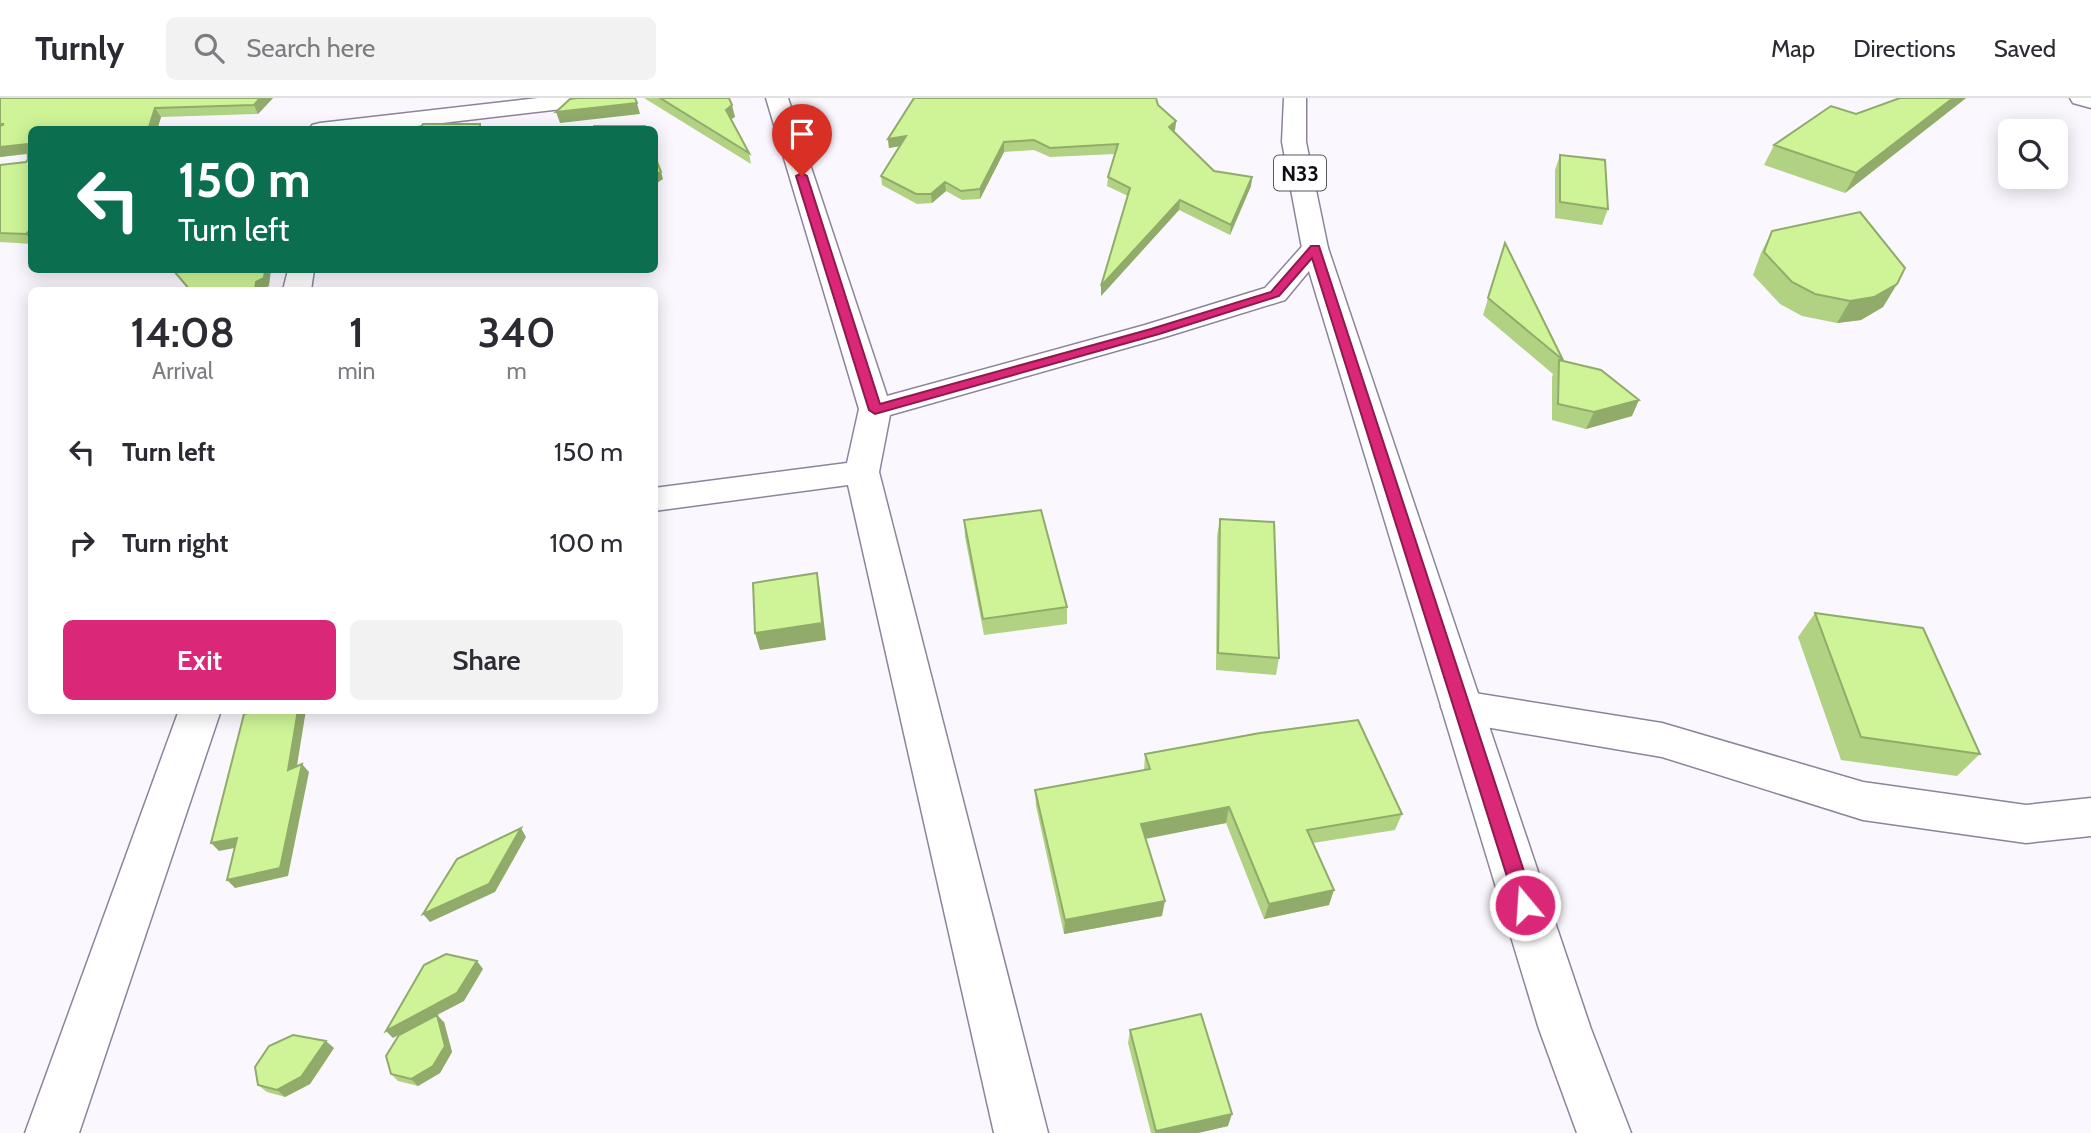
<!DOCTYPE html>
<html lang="en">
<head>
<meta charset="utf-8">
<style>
	:root { --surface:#fff; --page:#f2f2f3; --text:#2b2b33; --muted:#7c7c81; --line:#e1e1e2; --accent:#db2777 }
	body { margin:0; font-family:Cabin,sans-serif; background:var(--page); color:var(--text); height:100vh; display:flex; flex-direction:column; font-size:26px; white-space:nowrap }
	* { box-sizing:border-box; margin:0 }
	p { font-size:23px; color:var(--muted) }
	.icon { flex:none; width:38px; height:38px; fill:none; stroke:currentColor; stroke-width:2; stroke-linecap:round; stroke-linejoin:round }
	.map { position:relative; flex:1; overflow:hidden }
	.drawer { position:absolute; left:28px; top:189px; width:630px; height:427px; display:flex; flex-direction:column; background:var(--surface); border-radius:10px; box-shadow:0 4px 18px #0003 }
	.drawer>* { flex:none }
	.hud { position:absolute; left:28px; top:28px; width:630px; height:147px; border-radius:10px; box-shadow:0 4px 18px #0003; background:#0b6e4f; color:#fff; overflow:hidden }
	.buttons { position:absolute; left:1998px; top:21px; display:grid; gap:14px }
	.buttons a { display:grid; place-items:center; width:70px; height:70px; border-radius:10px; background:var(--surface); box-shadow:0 4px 18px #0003; font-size:35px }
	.pin { position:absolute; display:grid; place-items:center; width:60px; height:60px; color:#fff; margin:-72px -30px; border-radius:50% 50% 50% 0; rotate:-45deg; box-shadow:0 0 7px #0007 }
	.pin .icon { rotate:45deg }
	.me { position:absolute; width:77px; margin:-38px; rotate:342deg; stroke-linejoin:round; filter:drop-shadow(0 0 5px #0008) }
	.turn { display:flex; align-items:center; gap:24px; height:147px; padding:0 35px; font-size:32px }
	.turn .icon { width:91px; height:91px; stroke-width:2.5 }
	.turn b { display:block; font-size:49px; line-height:60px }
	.eta { display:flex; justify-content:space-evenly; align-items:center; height:119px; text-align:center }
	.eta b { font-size:42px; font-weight:600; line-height:49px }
	.cta { display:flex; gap:14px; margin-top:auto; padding:14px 35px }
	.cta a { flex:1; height:80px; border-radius:10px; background:var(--accent); color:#fff; font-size:28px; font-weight:600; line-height:80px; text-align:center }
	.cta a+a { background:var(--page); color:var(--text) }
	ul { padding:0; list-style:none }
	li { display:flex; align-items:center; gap:21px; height:91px; padding:0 35px }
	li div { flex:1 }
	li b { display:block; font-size:26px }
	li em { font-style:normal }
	header { display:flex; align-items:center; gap:42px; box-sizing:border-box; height:98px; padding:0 35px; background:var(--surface); border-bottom:2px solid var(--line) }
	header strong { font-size:33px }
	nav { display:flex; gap:38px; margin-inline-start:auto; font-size:24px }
	.search { width:490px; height:63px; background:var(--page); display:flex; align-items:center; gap:18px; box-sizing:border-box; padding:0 24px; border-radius:10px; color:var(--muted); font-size:26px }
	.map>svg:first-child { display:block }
</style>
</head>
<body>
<header>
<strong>Turnly</strong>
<div class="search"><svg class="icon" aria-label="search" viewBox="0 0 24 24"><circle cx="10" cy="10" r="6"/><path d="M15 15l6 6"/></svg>Search here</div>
<nav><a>Map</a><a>Directions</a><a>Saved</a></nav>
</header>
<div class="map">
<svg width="2091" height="1035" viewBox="0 0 2091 1035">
	<rect width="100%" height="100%" fill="#faf8fe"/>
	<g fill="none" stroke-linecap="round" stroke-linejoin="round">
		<defs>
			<path id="street" d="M538 0H607L604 5 596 7 383 32H309L312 27 320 25Z
				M766 0H788L887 298 1145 227 1265 190 1306 144 1315 142 1324 144 1328 150 1285 202 1165 239 890 317 879 374 1048 1035H994L848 387 654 413V390L847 365 859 311Z
				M2070 0H2091V10L2073 5Z
				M288 172H314L311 192H283Z
				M1462 593 1662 625 1863 684 2026 707 2091 700V738L2026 745 1863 722 1662 659 1462 625 1447 621 1441 609 1447 597Z
				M179 612H221L79 1035H25Z"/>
			<path id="primary" d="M1284 0H1306V44L1328 150 1591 931 1631 1035H1577L1539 931 1302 150 1282 44Z"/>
		</defs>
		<!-- street casing -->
		<use href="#street" stroke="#8d839b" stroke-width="3"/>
		<!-- primary casing -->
		<use href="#primary" stroke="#8d839b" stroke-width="3"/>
		<!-- street -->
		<use href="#street" fill="#fff" fill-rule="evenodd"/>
		<!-- primary -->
		<use href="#primary" fill="#fff" fill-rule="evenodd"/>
	</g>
	<!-- wall -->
	<path fill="#b1d282" d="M0 0H273L258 16 161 19 157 32H32V146L0 144V67L26 64 28 61V56L0 59Z
		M644 0H729L735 19 731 21 749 55 751 66Z
		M1900 0H1966L1845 95 1764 67 1774 47Z
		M1158 7 1176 23 1175 32 1174 33 1214 73 1252 79 1251 88 1230 137 1179 112 1101 198 1128 98 1107 88 1108 79 1115 56 1050 59 1034 52 1004 54 980 101 962 102 946 93 932 105 917 106 882 87 881 78 900 48 889 50 888 41Z
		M1560 57 1608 111 1602 127 1555 120V72Z
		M1772 133 1897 186 1883 209 1861 222 1837 225 1802 218 1780 206 1753 177 1761 155Z
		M1505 145 1563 263 1632 318 1586 331 1552 322V279L1553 276 1483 217Z
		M1220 421 1279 560 1276 577 1216 572 1217 438Z
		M964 422 1067 509V526L984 537 965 439Z
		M1815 515 1980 656 1957 678 1841 662 1798 539Z
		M1145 656 1402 716 1395 732 1313 745 1329 807 1264 821 1226 725 1146 740 1162 818 1064 836 1036 708 1035 692 1144 673Z
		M444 924 452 954 440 975 418 988 398 983 391 976Z
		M1130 932 1228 1028 1198 1035H1151L1128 945Z
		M334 950 310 986 285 999 267 994 258 987Z"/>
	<!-- shaded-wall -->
	<path fill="#90ab6a" d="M260 0H273L258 16 254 7Z
		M1953 0H1966L1845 95 1856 75Z
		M637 5 640 16 560 25 556 14Z
		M732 7 735 19 728 23 726 12Z
		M155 10 161 19 157 32H148Z
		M1176 23 1175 32 1169 38V29Z
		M906 38 907 47 889 50 888 41Z
		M1004 44V54L980 101V91Z
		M27 46 32 55 0 59V49Z
		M661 74 663 81 654 87V77Z
		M1252 79 1251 88 1230 137 1231 127Z
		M945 84 946 93 932 105 931 96Z
		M1180 102 1179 112 1101 198V188Z
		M32 130V144L26 136Z
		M265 172H271L269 188 260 192H255L256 184Z
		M1897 186 1883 209 1861 222 1837 225 1850 203Z
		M1639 302 1632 318 1586 331 1594 314Z
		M817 475 820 492 826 542 760 552 755 535Z
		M298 612H306L295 680 288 672Z
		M302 666 309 674 288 778 235 790 227 782Z
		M1229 709 1226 725 1140 742 1141 726Z
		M521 730 526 739 495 794 430 824 423 816Z
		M237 740 245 748 219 753 211 745Z
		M1334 792 1329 807 1264 821 1269 806Z
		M1165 803 1162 818 1064 836 1065 822Z
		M477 863 483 871 464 903 393 940 386 933Z
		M437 917 444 924 452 954 440 975 418 988 411 981Z
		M326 943 334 950 310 986 285 999 277 992Z
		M1232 1016 1228 1028 1198 1035H1155L1156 1033Z"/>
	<!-- building -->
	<path fill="#cef497" stroke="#90ab6a" stroke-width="2" d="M0 0H260L254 7 155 10 148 32H32V130L26 136 0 135V67L26 64 28 61 27 46 0 49V28L4 26H0Z
		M577 0H635L637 5 556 14 570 1Z
		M660 0H729L732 7 726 12 749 55Z
		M914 0H1156L1158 7 1176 23 1169 29 1214 73 1252 79 1231 127 1180 102 1101 188 1130 90 1108 79 1118 46 1050 50 1034 42 1004 44 980 91 961 93 945 84 931 96H916L881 78 906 38 888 41Z
		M1900 0H1953L1856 75 1774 47 1831 8 1856 16Z
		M423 26H480V32H419Z
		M594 28H645L646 32H593Z
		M654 56 661 74 654 77Z
		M1560 57 1605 62 1608 111 1560 104Z
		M1860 114 1905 170 1897 186 1874 199 1850 203 1815 196 1792 184 1764 154 1772 133Z
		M1505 145 1563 262 1488 200Z
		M173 172H265L264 180 256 184 255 192H190Z
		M1559 262 1601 272 1639 302 1594 314 1558 306Z
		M1041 412 1067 509 983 521 964 422Z
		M1220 421 1274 424 1279 560 1218 555Z
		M817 475 822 525 755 535 753 485Z
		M1815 515 1923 530 1980 656 1861 639Z
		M259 612H298L288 672 302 666 280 770 227 782 237 740 211 745 244 616Z
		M1358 622 1402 716 1307 732 1334 792 1269 806 1229 709 1141 726 1165 803 1065 822 1035 692 1150 671 1145 656 1260 635Z
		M521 730 489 786 423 816 457 761Z
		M446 856 477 863 457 895 386 933 424 867Z
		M1201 916 1232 1016 1156 1033 1130 932Z
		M437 917 445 948 433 968 411 981 391 976 386 958 399 937Z
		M293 937 326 943 301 979 277 992 258 987 255 969 269 948Z"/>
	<!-- route -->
	<path fill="#db2777" stroke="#8e194d" stroke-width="2" d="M802 75 807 78 880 306 1151 231 1271 194 1311 148H1319L1535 807 1532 813 1525 816 1519 813 1516 807 1312 160 1279 198 1159 236 875 316 869 312 796 78Z"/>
	<g text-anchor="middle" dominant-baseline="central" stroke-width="5" stroke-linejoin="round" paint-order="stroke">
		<!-- shield labels -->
		<rect fill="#fff" stroke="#58555b" stroke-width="2" x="1274" y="57.5" width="52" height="35" rx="5"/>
		<g font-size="21" font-weight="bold" fill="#100c15">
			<text x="1300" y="75">N33</text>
		</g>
	</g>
</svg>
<div class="buttons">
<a><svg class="icon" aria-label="search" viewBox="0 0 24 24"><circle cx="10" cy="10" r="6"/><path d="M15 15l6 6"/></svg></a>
</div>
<div class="pin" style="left:802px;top:78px;background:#d93025"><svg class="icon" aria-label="arrive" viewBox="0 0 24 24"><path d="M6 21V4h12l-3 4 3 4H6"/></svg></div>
<svg class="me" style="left:1525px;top:807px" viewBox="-20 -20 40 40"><circle r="17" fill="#db2777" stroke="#fff" stroke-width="3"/><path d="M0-11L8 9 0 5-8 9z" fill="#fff"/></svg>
<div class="hud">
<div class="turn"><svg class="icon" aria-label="left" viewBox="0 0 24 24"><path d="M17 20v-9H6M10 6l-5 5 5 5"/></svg><div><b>150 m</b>Turn left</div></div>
</div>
<section class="drawer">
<div class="eta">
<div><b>14:08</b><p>Arrival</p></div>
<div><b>1</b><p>min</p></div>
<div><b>340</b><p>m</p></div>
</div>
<ul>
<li><svg class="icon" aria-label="left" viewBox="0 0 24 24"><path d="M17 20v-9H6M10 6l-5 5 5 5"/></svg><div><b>Turn left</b></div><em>150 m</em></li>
<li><svg class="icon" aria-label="right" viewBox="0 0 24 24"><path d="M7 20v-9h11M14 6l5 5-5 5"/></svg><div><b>Turn right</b></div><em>100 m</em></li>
</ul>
<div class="cta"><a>Exit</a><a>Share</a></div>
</section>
</div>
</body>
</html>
